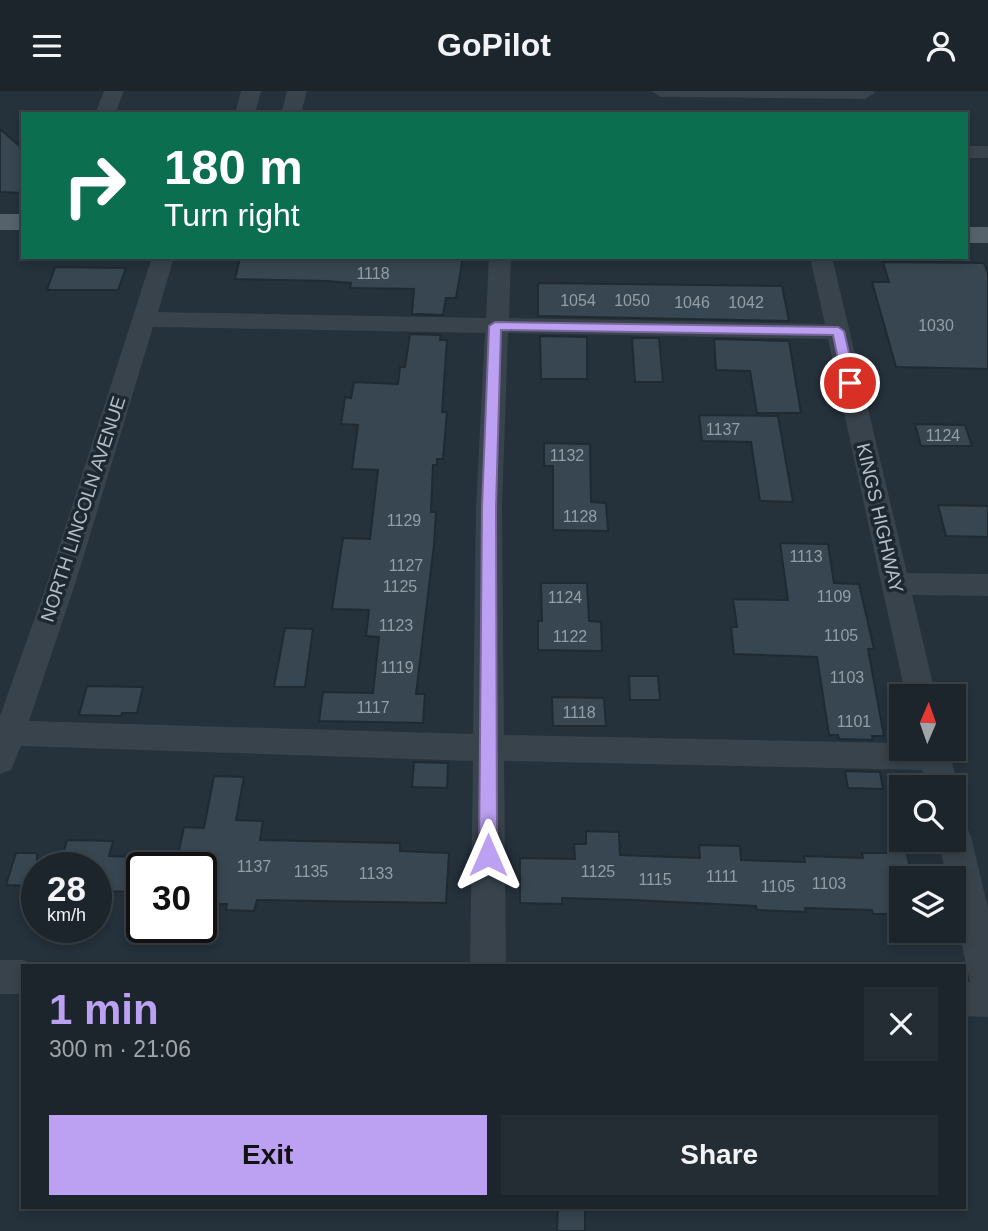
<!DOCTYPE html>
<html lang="en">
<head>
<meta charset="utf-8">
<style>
	:root { --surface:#1c252c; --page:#252d34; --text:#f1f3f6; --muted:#a0a5a9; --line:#3a4248; --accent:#bca0f2 }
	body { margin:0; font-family:Arial,sans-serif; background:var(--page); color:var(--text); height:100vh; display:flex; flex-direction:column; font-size:26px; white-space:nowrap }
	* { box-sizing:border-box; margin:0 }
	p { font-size:23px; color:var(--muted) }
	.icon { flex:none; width:38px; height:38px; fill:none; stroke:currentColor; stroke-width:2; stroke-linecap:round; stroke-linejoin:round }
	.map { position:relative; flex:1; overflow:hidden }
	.side { position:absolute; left:21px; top:873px; width:945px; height:245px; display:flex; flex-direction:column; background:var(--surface); border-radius:0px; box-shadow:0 4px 10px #0003,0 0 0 2px var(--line) }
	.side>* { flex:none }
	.top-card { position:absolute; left:21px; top:21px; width:947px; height:147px; border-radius:0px; box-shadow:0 4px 10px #0003,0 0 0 2px var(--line); background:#0b6e4f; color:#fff; overflow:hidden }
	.needle { width:46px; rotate:2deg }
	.fabs { position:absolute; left:889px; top:593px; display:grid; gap:14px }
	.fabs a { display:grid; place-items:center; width:77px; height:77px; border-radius:0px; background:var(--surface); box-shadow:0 4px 10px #0003,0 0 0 2px var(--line); font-size:35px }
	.speed { position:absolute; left:21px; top:761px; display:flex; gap:14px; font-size:35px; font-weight:700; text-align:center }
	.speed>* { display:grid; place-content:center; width:91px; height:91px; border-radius:50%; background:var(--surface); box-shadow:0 4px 10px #0003,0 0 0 2px var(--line); line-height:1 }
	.speed small { font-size:18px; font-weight:400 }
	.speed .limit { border:4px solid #111; border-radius:10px; background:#fff; color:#111 }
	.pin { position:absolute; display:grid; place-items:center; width:60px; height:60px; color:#fff; margin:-30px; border:4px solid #fff; border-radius:50%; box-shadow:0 2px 7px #0007 }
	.me { position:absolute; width:77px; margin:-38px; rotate:0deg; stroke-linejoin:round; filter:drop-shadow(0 0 5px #0008) }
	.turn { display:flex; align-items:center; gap:24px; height:147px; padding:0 28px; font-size:32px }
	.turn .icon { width:91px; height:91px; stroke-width:2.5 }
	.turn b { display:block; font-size:49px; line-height:60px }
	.round { display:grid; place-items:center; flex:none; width:74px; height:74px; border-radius:0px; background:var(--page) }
	.head { display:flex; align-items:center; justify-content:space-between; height:119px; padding:0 28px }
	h1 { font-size:42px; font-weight:700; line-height:52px; color:var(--accent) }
	.primary-button { display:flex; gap:14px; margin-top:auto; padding:14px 28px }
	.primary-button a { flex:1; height:80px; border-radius:0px; background:var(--accent); color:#111; font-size:28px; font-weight:700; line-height:80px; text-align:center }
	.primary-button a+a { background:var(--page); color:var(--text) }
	header { display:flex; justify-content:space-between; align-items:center; height:91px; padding:0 28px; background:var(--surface); font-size:32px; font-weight:700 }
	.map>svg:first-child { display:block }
</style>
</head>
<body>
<header><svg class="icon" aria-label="menu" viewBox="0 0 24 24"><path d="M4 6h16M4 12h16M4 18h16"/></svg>GoPilot<svg class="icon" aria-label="person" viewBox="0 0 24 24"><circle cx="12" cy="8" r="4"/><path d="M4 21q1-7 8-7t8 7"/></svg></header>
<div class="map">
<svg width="988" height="1140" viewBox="0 0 988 1140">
	<rect width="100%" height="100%" fill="#25313b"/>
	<!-- building -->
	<path fill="#374650" stroke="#1f2a32" stroke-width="2" d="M0 38 23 58V102L0 101Z
		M463 166 456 207H446L443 224 412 223 414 198 350 197 351 192 327 190 235 188 240 167Z
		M883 171 984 172 988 183V278L896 276 872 191H889Z
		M55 176 126 177 118 199H47Z
		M538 192 782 195 789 230 538 225Z
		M410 243 441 244 440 249H447L442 321H447L443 368H437V374H433L431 421H436L434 454 416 603H425L423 632 319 630 323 601 373 602 379 546 366 545 369 519 332 518 343 447 370 448 378 379 352 378 358 334 341 333 345 306 351 307 354 291 398 293 400 276H405Z
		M540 245 587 246V288H541Z
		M632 247H659L663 291H635Z
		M714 248 789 250 801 322H757L750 280 716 279Z
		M699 324 778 325 793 411 760 410 751 351 702 350Z
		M915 333 965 334 972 355H921Z
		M544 352 590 353 591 411 606 412 608 440 553 439V375H544Z
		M938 414 988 415V446L946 445Z
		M780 452 828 453 834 492 859 493 874 558H868L884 645H872L873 649 839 648 838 644H829L817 566 734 563 731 536H737L733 508 788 509Z
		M541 492H587L589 530 601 531 602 560 538 559V530H542Z
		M285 537 313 538 305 596H274Z
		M629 585H658L660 609H630Z
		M87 595 143 596 137 622H122L121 625 79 624Z
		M552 606 604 607 606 635H553Z
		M414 671 448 672 447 697 412 696Z
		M845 680 880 681 883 698 848 697Z
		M214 685 244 686 236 729 263 730 260 749 400 752V760L449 762 446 812 257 809 254 820 226 819 227 813H201V777H175L184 736 204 737Z
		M586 740 619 741 620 764 700 767 699 754 740 755 741 769 805 771 804 765 863 767 862 762H907L912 788H901V823H873L872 819 805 817 806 821 757 819 756 815 634 809 562 807V813L520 812V767L575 768 574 753H586Z
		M67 749 113 750 109 765 142 766V801L96 800V777H59Z
		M16 762H37V795L6 794Z
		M558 1116H585V1140H557Z"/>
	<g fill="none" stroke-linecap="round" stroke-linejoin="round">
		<!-- minor -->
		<path fill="#38434b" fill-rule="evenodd" d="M104 0H124L115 23H95Z
			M241 0H261L255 23H235Z
			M287 0H307L301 23H281Z
			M651 0H873L875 2 865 8 661 6Z
			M966 55H988V67H966Z
			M152 166H174L158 221 486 227 489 166H511L509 227 825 233 810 166H832L907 482 988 483V505L912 504 936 606H906L828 248 508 242 502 416 504 644 901 652V658H949L958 696 954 705V696H926L922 679 504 670 506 875H470L473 670 21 655 11 679 0 683V625L49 487ZM153 236 485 242 476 416 473 643 29 630 77 487Z
			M954 730 966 735 971 745 988 817V926L964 925V891H970L954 818V788H947L938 749H954Z
			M0 869H23L36 874 23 875V903H0Z"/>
		<!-- major -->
		<path fill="#56626b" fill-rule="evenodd" d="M0 123H23V139H0Z
			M966 136H988V152H966Z"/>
	</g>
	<!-- route -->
	<path fill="#bca0f2" stroke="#7a689d" stroke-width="2" d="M495 231 838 236 844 240 856 292 850 296 843 292 833 244 501 239 496 416 497 764 494 769 488 772 482 769 479 764 482 416 489 235Z"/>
	<g text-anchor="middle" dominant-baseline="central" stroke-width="7" stroke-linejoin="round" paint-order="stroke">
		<!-- number labels -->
		<g font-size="16" fill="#939ea7">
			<text x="373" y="182">1118</text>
			<text x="578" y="209">1054</text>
			<text x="632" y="209">1050</text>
			<text x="692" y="211">1046</text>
			<text x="746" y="211">1042</text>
			<text x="936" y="234">1030</text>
			<text x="723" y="338">1137</text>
			<text x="943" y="344">1124</text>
			<text x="567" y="364">1132</text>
			<text x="580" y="425">1128</text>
			<text x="404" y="429">1129</text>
			<text x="806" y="465">1113</text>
			<text x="406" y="474">1127</text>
			<text x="400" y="495">1125</text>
			<text x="834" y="505">1109</text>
			<text x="565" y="506">1124</text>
			<text x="396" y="534">1123</text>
			<text x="841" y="544">1105</text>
			<text x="570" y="545">1122</text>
			<text x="397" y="576">1119</text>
			<text x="847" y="586">1103</text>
			<text x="373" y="616">1117</text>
			<text x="579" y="621">1118</text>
			<text x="854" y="630">1101</text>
			<text x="254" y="775">1137</text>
			<text x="311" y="780">1135</text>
			<text x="598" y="780">1125</text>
			<text x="376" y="782">1133</text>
			<text x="722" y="785">1111</text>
			<text x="655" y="788">1115</text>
			<text x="829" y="792">1103</text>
			<text x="778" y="795">1105</text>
		</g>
		<!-- street labels -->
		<g font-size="19" fill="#b4bec6" stroke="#1d2830">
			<text transform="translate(83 418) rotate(-72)">NORTH LINCOLN AVENUE</text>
			<text transform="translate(880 427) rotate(77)">KINGS HIGHWAY</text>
		</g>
	</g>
</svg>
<div class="fabs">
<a><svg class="needle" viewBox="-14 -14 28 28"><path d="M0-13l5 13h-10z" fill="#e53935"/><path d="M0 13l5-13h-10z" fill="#a0a5a9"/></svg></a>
<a><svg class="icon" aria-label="search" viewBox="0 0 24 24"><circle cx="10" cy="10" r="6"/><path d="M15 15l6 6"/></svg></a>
<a><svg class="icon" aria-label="layers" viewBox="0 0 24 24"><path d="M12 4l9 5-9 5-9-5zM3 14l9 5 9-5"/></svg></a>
</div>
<div class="speed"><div>28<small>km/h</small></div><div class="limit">30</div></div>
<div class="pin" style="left:850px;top:292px;background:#d93025"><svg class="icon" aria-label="arrive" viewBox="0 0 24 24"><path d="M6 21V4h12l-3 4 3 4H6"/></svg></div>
<svg class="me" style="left:488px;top:764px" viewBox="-20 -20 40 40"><path d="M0-17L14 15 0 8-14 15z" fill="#bca0f2" stroke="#fff" stroke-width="4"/></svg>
<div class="top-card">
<div class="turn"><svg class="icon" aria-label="right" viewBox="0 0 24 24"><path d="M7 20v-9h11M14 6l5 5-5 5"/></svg><div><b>180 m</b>Turn right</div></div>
</div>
<section class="side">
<div class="head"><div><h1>1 min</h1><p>300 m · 21:06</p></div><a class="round"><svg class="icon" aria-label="close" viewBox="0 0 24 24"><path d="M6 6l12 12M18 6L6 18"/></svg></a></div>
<div class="primary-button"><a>Exit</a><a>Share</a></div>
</section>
</div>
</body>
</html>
